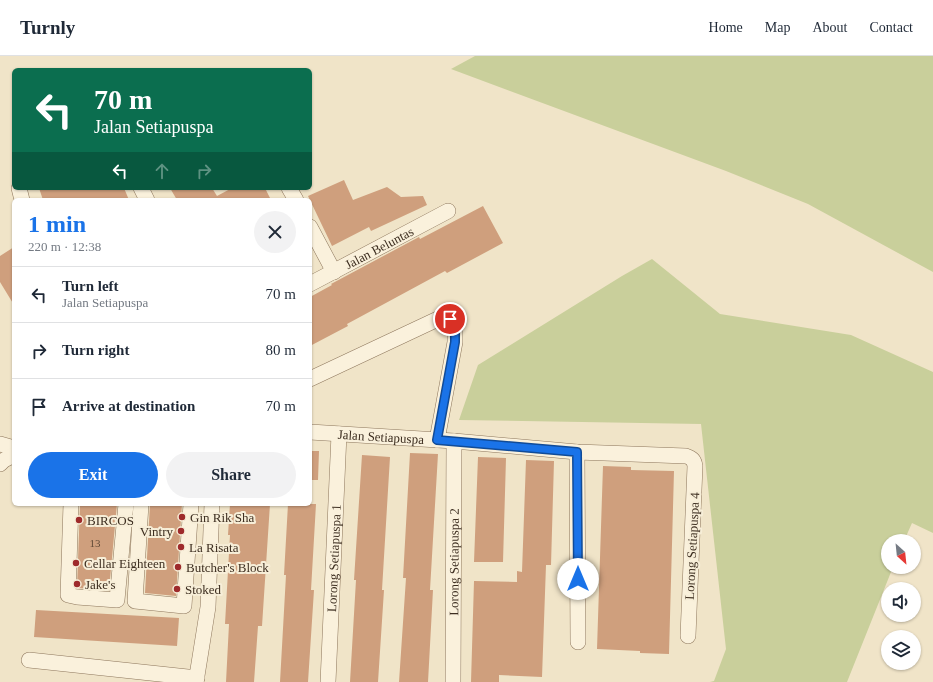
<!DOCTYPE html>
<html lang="en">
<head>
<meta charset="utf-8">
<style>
	:root { --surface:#fff; --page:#f2f2f3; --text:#1f2937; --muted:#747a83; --line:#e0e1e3; --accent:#1a73e8 }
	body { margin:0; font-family:Georgia,serif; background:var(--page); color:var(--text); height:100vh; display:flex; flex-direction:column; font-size:15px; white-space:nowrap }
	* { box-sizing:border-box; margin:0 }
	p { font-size:13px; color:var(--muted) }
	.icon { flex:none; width:22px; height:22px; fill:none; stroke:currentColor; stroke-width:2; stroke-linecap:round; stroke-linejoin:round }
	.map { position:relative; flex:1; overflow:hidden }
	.sheet { position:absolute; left:12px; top:142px; width:300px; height:308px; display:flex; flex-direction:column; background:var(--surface); border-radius:6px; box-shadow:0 1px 3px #0004 }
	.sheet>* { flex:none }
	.hud { position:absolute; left:12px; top:12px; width:300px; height:122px; border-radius:6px; box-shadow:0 1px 3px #0004; background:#0b6e4f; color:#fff; overflow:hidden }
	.needle { width:26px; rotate:153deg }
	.controls { position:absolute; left:881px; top:478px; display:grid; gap:8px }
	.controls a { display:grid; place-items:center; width:40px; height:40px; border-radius:50%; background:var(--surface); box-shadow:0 1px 3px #0004; font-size:20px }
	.pin { position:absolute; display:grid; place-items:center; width:34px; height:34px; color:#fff; margin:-17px; border:2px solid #fff; border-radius:50%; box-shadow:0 1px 4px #0007 }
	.me { position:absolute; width:44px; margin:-22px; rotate:0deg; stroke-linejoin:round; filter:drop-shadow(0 0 3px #0008) }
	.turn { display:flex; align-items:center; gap:14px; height:84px; padding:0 16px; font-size:18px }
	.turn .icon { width:52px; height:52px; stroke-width:2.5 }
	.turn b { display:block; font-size:28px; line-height:34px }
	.lanes { display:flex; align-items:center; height:38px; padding:0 16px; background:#0003; justify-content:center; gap:20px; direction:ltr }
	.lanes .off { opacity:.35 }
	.round { display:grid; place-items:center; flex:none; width:42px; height:42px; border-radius:21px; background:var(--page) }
	.summary { display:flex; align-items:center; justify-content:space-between; height:68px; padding:0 16px }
	h1 { font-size:24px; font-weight:700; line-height:30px; color:var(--accent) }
	.primary-button { display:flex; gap:8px; margin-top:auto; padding:8px 16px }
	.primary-button a { flex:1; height:46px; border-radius:24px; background:var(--accent); color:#fff; font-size:16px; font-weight:700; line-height:46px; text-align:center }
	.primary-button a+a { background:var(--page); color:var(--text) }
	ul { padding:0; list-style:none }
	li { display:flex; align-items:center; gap:12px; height:56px; padding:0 16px; border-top:1px solid var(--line) }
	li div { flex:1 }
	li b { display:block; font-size:15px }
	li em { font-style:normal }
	header { display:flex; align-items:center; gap:24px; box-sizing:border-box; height:56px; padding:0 20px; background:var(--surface); border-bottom:1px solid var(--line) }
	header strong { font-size:19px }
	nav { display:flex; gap:22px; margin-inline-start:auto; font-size:14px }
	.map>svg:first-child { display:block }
</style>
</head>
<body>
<header>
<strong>Turnly</strong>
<nav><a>Home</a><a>Map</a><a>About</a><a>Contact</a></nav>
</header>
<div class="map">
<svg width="933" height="626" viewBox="0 0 933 626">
	<rect width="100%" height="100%" fill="#f0e4c8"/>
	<!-- green -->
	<path fill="#c9cf9b" d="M475 0H933V216L808 148 726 115 451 13Z
		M652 203 720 258 851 279 933 316V477L912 467 904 485H888V511H893L847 626H710L714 625 726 593 701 368 459 364 478 309 622 220Z"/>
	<!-- building -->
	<path fill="#cf9f7d" d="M344 124 353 144 387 131 401 141 423 140 427 149 371 175 369 171 332 190 308 140Z
		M39 132H124L129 144H43Z
		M170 132H212L217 140 232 132H265L271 144H177Z
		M483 150 503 187 447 217 445 215 347 268 348 270 310 290V241L332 229 331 228 419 181 420 183Z
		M14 191V249L0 226V200Z
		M310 395H319L318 424H310Z
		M410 397 438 398 430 534H433L428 626H399L406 522H403Z
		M362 399 390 401 382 534H384L378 626H350L356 524H354Z
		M478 401 506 402 503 506H474Z
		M526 404 554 405 551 509H546L542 621 499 619V626H471L474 525 517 526V515L522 516Z
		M603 410 631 411V414L674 415 669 598 640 597V595L597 593Z
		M80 448H117L109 534 77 532Z
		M150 448H182L176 540 145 537Z
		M230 448H270L262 570H258L254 626H226L229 568H225L230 479H228Z
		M288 448H316L311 534H314L308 626H280L286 519H284Z
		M36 554 179 562 177 590 34 581Z"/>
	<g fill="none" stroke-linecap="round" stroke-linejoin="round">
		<defs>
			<g id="minor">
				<path d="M19 132 22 144"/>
				<path d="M141 132 147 144"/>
				<path d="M289 132 296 144"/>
				<path d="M310 171 334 216"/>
				<path id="s1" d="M310 228 448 155"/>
				<path d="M310 323 442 261 450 263 455 273V286L437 384"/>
				<path id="s2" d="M310 376 454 385 577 396 686 400C692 402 694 404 695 410L688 580"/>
				<path d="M0 388 14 392"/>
				<path d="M577 396 578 586"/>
				<path d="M0 408 4 404 14 399"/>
				<path d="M71 448 68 539 77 541 117 544 126 448"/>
				<path d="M141 448 135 545 184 550 191 448"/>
				<path d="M29 604 197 622"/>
				<path d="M196 626 208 551 212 448"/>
				<path id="s3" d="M328 626 339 378"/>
				<path id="s4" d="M453 626 454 385"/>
			</g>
		</defs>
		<!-- minor casing -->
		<use href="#minor" stroke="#8d765c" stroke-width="16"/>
		<!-- minor -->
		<use href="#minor" stroke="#faf1dc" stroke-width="15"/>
	</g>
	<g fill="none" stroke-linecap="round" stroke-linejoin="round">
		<defs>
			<path id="route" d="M450 263 455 273V286L437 384 577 396 578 523"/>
		</defs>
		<!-- route casing -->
		<use href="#route" stroke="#114b97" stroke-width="10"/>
		<!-- route -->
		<use href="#route" stroke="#1a73e8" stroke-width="7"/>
	</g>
	<!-- markers -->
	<g fill="#9e2a2b" stroke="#f7eed8" stroke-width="1.5">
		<circle cx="182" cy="461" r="4"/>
		<circle cx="79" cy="464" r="4"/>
		<circle cx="181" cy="475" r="4"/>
		<circle cx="181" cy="491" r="4"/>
		<circle cx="76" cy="507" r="4"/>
		<circle cx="178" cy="511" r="4"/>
		<circle cx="77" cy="528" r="4"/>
		<circle cx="177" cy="533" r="4"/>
	</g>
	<g text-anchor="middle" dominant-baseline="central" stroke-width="4" stroke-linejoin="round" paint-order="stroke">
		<!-- number labels -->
		<g font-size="11" fill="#624a37">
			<text x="95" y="487">13</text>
		</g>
		<!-- street labels -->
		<g font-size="13" fill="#3d2e20" stroke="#f7eed8">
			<text stroke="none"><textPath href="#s1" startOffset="78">Jalan Beluntas</textPath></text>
			<text stroke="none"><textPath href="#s2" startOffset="71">Jalan Setiapuspa</textPath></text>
			<text transform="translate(692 490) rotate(-87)">Lorong Setiapuspa 4</text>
			<text stroke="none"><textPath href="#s3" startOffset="124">Lorong Setiapuspa 1</textPath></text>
			<text stroke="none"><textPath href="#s4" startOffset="120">Lorong Setiapuspa 2</textPath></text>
		</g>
		<!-- poi labels -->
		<g font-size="13" fill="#3d2e20" stroke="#f7eed8" text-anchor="start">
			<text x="190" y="461">Gin Rik Sha</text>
			<text x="87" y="464">BIRCOS</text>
			<text x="173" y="475" text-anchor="end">Vintry</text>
			<text x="189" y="491">La Risata</text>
			<text x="84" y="507">Cellar Eighteen</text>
			<text x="186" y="511">Butcher's Block</text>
			<text x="85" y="528">Jake's</text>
			<text x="185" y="533">Stoked</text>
		</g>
	</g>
</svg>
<div class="controls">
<a><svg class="needle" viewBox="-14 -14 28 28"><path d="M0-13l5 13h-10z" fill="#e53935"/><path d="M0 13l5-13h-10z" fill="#747a83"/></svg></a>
<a><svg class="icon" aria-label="sound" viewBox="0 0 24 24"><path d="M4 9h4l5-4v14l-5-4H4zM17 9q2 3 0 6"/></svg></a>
<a><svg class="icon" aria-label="layers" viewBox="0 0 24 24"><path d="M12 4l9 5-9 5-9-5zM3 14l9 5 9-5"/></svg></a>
</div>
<div class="pin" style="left:450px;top:263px;background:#d93025"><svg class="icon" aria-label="arrive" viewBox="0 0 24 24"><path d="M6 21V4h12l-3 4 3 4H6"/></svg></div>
<svg class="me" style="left:578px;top:523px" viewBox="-20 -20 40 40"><circle r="19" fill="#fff"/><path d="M0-13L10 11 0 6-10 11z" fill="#1a73e8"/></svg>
<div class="hud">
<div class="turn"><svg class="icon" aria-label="left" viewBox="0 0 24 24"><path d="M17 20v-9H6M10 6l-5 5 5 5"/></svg><div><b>70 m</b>Jalan Setiapuspa</div></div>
<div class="lanes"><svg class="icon" aria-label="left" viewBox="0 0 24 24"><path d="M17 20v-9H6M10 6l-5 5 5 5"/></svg><svg class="icon off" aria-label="ahead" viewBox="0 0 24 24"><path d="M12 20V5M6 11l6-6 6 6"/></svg><svg class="icon off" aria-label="right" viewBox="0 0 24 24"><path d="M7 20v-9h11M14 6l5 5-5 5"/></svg></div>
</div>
<section class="sheet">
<div class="summary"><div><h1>1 min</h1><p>220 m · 12:38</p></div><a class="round"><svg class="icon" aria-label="close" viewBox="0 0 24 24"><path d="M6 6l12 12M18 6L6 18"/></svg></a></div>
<ul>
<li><svg class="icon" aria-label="left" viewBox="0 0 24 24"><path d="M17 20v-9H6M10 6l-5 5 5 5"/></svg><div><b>Turn left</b><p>Jalan Setiapuspa</p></div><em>70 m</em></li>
<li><svg class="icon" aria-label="right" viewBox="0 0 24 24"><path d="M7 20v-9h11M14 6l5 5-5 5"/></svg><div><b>Turn right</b></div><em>80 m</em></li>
<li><svg class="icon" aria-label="arrive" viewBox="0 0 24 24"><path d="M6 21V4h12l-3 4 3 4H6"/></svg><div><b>Arrive at destination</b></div><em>70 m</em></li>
</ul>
<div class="primary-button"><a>Exit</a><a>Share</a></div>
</section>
</div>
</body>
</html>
